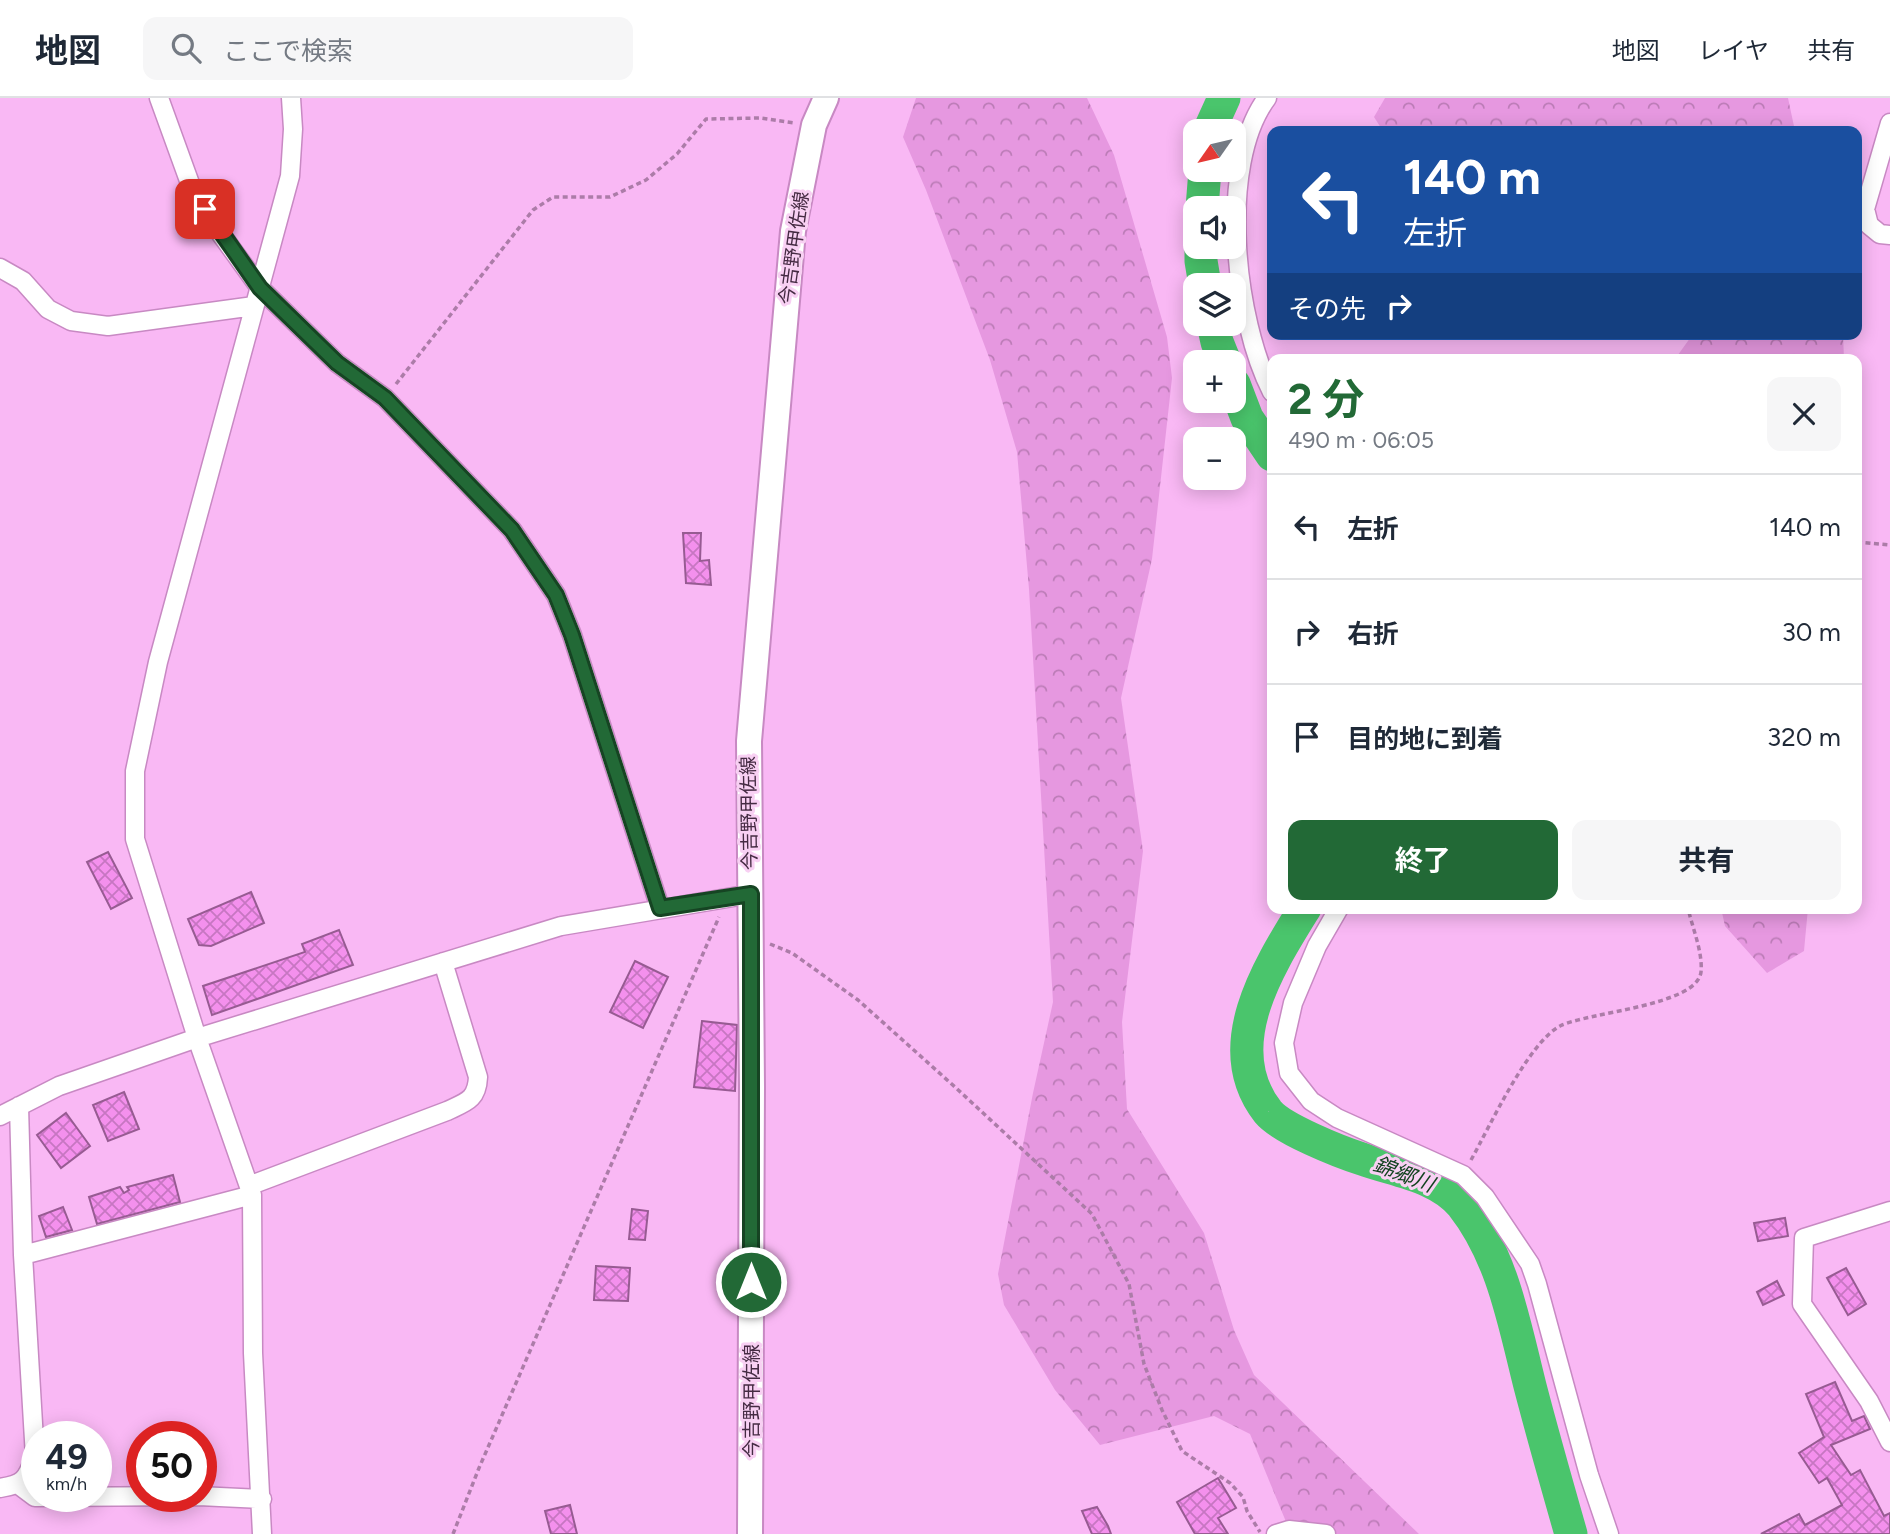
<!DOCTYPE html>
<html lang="ja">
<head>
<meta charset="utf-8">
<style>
	:root { --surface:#fff; --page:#f6f6f7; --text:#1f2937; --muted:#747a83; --line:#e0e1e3; --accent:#226936 }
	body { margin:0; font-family:Figtree,"Noto Sans JP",sans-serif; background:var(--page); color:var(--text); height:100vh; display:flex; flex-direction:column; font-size:26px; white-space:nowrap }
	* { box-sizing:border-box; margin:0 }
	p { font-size:23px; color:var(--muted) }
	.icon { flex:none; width:38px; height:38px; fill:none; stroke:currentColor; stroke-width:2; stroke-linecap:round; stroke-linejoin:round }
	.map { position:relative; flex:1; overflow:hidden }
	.side { position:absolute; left:1267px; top:256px; width:595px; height:560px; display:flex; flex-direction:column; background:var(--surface); border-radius:14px; box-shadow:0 4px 18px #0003 }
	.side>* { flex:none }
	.banner { position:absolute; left:1267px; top:28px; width:595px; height:214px; border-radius:14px; box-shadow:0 4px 18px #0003; background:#1a4fa0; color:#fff; overflow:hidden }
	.needle { width:46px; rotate:236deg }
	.buttons { position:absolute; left:1183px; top:21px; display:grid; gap:14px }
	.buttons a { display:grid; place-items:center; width:63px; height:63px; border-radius:14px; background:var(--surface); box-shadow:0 4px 18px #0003; font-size:35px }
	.speed { position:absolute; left:21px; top:1323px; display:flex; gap:14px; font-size:35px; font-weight:700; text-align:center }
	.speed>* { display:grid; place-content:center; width:91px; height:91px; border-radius:50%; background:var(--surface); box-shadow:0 4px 18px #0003; line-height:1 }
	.speed small { font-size:18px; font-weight:400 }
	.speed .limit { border:10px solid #d22; background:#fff; color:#111 }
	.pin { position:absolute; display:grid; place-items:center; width:60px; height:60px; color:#fff; margin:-30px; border-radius:14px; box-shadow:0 4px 10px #0006 }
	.me { position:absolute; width:77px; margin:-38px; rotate:0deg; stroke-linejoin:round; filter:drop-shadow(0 0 5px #0008) }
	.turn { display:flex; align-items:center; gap:24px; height:147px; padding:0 21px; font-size:32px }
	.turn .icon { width:91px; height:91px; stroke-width:2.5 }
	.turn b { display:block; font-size:49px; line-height:60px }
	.then { display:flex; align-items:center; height:66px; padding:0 21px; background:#0003; gap:14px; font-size:26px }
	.round { display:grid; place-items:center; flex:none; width:74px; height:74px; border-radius:14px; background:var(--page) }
	.summary { display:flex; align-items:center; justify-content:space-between; height:119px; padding:0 21px }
	h1 { font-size:42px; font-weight:700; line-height:52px; color:var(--accent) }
	.button { display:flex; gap:14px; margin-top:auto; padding:14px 21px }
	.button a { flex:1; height:80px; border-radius:14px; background:var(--accent); color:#fff; font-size:28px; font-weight:700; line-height:80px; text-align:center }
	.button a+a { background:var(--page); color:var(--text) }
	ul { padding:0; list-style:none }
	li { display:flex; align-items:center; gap:21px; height:105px; padding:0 21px; border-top:2px solid var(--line) }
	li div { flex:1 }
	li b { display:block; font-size:26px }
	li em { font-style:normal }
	header { display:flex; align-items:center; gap:42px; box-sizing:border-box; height:98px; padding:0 35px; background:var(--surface); border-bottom:2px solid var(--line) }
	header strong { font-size:33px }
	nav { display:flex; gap:38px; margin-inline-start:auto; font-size:24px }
	.search { width:490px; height:63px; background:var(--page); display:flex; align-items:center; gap:18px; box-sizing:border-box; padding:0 24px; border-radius:14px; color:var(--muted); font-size:26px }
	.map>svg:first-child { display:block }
</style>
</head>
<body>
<header>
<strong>地図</strong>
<div class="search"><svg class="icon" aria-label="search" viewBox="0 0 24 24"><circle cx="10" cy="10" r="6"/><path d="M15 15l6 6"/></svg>ここで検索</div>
<nav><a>地図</a><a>レイヤ</a><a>共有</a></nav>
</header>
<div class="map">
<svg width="1890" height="1436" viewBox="0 0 1890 1436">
	<defs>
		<pattern id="forest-crowns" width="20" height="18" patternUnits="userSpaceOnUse" patternTransform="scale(1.75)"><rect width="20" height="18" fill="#e698e0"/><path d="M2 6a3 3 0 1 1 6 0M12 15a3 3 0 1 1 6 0" fill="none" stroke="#bc7cb7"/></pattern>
		<pattern id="building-cross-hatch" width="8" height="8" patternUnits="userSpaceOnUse" patternTransform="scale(1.75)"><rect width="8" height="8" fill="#f490ed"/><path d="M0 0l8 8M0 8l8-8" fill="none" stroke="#c776c2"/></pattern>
	</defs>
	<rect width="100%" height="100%" fill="#f9b8f4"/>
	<!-- forest -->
	<path fill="url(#forest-crowns)" d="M916 0H1087L1114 57 1167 239 1172 280 1152 461 1121 600 1143 753 1122 924 1127 1011 1204 1135 1234 1232 1254 1277 1419 1436H1291L1250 1336 1214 1318 1100 1347 1055 1292 1004 1207 998 1176 1033 995 1053 904 1029 491 1017 354 990 262 926 92 903 39Z
		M1385 0H1788L1795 33H1624L1621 30 1540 33H1383L1374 19Z
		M1693 236H1843L1844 261H1675Z
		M1721 810H1808L1804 853 1767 875 1725 828Z"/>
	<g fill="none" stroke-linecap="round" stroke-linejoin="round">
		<!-- river -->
		<path stroke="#4ac56c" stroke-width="33" d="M1209 33 1224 0
			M1202 110 1205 72
			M1201 149V163L1205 187
			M1213 226 1217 244 1225 264
			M1234 286 1247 320 1272 357
			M1305 810C1269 868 1217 949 1268 1014 1282 1031 1340 1054 1362 1061 1395 1073 1438 1078 1462 1107 1503 1159 1514 1225 1530 1288 1543 1338 1557 1387 1571 1436"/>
	</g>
	<!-- building -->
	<path fill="url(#building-cross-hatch)" stroke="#975b92" stroke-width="2" d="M683 435H701L700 463 709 462 711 487 686 485Z
		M108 754 132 800 111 811 87 764Z
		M251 794 264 825 211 848 199 847 188 821Z
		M339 832 353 867 212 917 203 888 305 854 302 846Z
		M635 863 668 879 643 930 610 914Z
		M702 923 737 927 735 993 694 989Z
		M124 994 139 1031 108 1043 93 1007Z
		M66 1015 90 1048 61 1070 37 1037Z
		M173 1077 180 1104 97 1126 89 1099 120 1089 124 1095 129 1092 127 1089Z
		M63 1109 72 1132 46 1139 39 1118Z
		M632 1111 648 1113 645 1142 629 1141Z
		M1785 1120 1788 1138 1758 1143 1754 1125Z
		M596 1168 630 1170 628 1203 594 1202Z
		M1846 1170 1866 1206 1848 1217 1827 1180Z
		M1777 1183 1784 1197 1763 1207 1757 1194Z
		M1835 1284 1852 1323 1864 1318 1870 1331 1831 1347 1851 1377 1860 1372 1884 1418 1890 1415V1436H1761L1799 1416 1805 1427 1842 1407 1827 1380 1819 1385 1799 1355 1824 1339 1806 1296Z
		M1218 1380 1236 1410 1218 1420 1228 1436H1195L1177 1404Z
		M570 1407 577 1436H551L545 1413Z
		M1097 1409 1108 1428 1111 1436H1092L1082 1413Z"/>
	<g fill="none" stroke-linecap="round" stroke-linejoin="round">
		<defs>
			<path id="street" d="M159 0 192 91 218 132 260 190 337 265 385 300 512 432 556 497 572 537 660 810
				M1267 0C1217 67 1235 223 1272 294
				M1890 25 1865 111 1869 127 1880 136 1890 137
				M0 170 23 183 48 211 71 223 108 228 254 208
				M1339 810 1317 848 1293 905 1284 945 1289 975 1311 1003 1337 1020 1463 1077 1485 1099 1530 1166 1537 1186 1589 1377 1609 1436
				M0 1018 59 988 197 940 561 828 751 796
				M251 1087 447 1013C466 1004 477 1002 478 979L443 864
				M1890 1113 1804 1140 1802 1206 1869 1303 1890 1344
				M23 1157 252 1097
				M19 1387 35 1399 199 1398 262 1401
				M0 1390C24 1386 26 1382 35 1359L23 1157 19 1008
				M262 1436 253 1255 252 1097 197 940 135 741V673L158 564 290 78 293 31 291 0
				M1276 1436 1289 1432 1326 1436"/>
			<path id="secondary" d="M750 1436 752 988 749 643 793 133 814 27 826 0"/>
		</defs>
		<!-- street casing -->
		<use href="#street" stroke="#c889c3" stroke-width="21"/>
		<!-- secondary casing -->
		<use href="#secondary" stroke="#c889c3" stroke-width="28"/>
		<!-- path -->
		<path stroke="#ac7ca8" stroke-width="3.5" stroke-dasharray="5 3.5" stroke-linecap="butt" d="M396 286 533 112 553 99H610L646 82 677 56 706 21 760 20 795 25
			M1857 444 1890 447
			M770 846 792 855 858 902 955 989 1092 1116 1129 1186 1144 1266 1162 1312 1182 1353 1230 1385 1243 1399 1247 1413 1260 1434
			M1471 1062C1490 1028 1528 945 1560 928 1588 914 1697 908 1701 874 1703 854 1692 829 1688 810
			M453 1436 479 1370 719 819"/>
		<!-- street -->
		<use href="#street" stroke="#fff" stroke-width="18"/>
		<!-- secondary -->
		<use href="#secondary" stroke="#fff" stroke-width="24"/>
	</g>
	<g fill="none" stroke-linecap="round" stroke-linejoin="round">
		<defs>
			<path id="route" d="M205 111 260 190 337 265 385 300 512 432 556 497 572 537 660 810 751 796V1184"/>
		</defs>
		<!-- route casing -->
		<use href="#route" stroke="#164423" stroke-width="18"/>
		<!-- route -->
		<use href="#route" stroke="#226936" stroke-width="12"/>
	</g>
	<g text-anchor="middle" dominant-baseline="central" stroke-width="6" stroke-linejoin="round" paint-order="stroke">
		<!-- street labels -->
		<g font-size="19" fill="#452b43" stroke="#f8d0f3">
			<text transform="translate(794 150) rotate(-82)">今吉野甲佐線</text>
			<text transform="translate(749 715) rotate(-91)">今吉野甲佐線</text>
			<text transform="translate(751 1303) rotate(-90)">今吉野甲佐線</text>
		</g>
		<!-- water labels -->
		<g font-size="21" font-style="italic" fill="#134320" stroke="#f8d0f3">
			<text transform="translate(1404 1076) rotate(21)">錦郷川</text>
		</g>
	</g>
</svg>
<div class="buttons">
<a><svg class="needle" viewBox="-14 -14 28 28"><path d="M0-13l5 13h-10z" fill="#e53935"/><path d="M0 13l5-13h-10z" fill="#747a83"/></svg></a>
<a><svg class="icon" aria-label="sound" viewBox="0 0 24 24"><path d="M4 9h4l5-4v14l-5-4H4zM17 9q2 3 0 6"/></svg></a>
<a><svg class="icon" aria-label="layers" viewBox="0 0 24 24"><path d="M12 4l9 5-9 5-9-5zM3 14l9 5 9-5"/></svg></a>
<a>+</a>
<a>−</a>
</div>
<div class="speed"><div>49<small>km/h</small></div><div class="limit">50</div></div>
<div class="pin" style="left:205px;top:111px;background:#d93025"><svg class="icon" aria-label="arrive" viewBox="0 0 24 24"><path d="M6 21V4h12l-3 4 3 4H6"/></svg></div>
<svg class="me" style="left:751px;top:1184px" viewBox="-20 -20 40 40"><circle r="17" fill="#226936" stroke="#fff" stroke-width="3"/><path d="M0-11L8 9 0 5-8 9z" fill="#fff"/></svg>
<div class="banner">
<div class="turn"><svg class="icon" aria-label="left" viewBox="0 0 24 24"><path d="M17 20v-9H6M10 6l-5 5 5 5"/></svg><div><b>140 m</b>左折</div></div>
<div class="then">その先<svg class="icon" aria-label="right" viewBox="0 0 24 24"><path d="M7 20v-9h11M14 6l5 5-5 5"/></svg></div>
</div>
<section class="side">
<div class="summary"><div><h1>2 分</h1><p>490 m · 06:05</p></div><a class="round"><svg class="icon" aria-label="close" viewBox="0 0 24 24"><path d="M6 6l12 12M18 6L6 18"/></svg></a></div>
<ul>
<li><svg class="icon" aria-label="left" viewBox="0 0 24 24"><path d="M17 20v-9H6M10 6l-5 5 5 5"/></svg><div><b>左折</b></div><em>140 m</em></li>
<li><svg class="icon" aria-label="right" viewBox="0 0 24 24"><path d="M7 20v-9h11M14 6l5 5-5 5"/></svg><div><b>右折</b></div><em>30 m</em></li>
<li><svg class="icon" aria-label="arrive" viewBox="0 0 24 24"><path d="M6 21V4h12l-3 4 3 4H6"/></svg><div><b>目的地に到着</b></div><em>320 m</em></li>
</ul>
<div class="button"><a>終了</a><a>共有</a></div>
</section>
</div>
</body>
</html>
